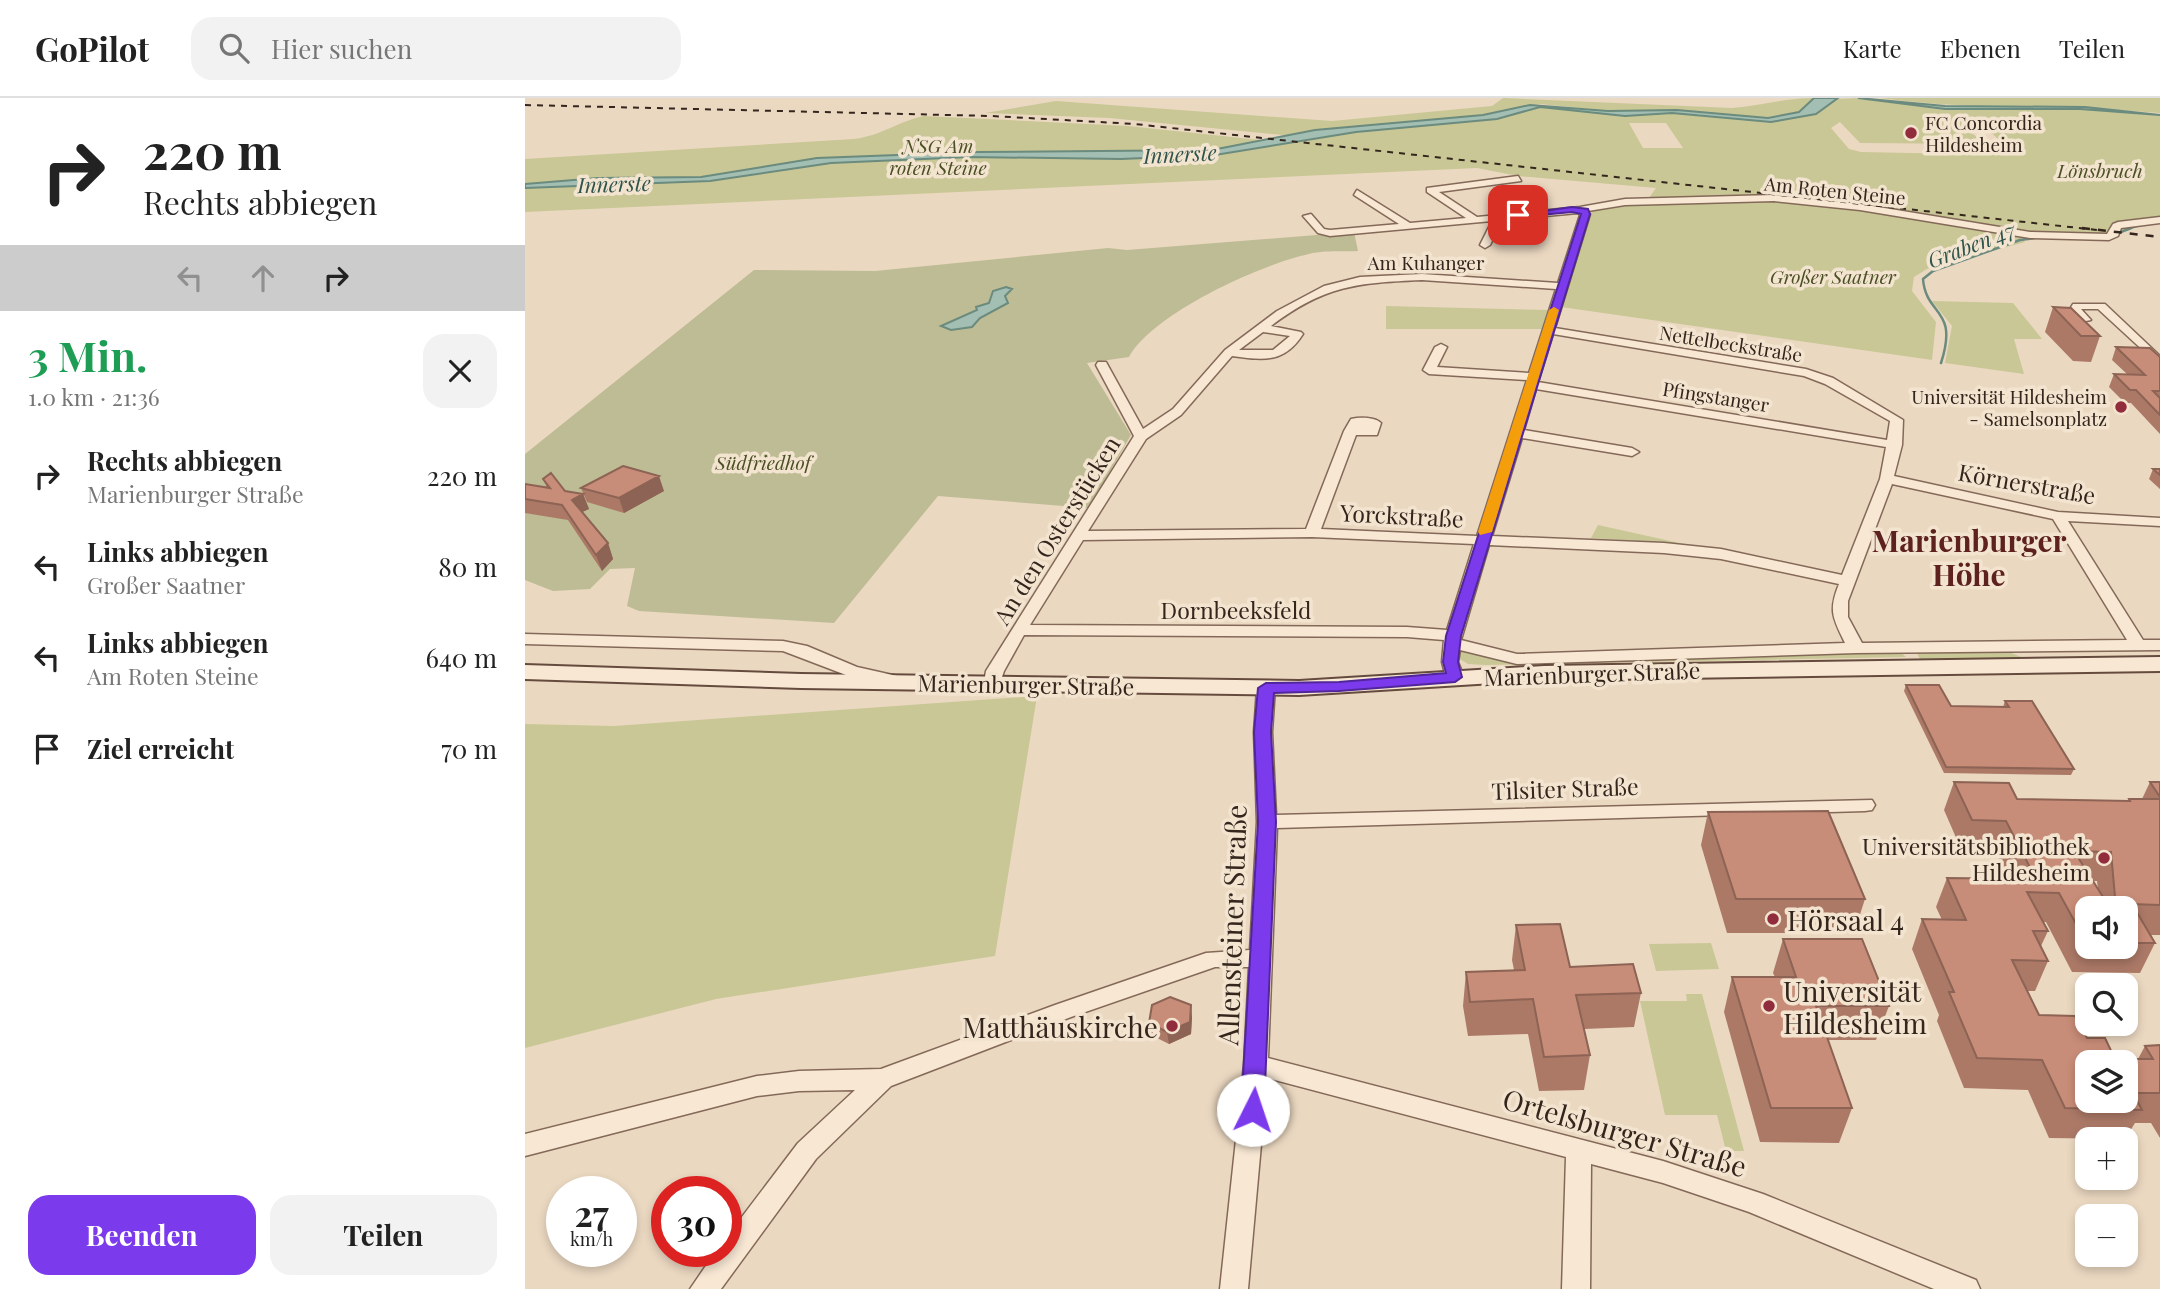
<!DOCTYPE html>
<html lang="de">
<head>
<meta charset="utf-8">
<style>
	:root { --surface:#fff; --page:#f2f2f2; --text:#222; --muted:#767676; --line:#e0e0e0; --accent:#7c3aed }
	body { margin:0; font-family:"Playfair Display",serif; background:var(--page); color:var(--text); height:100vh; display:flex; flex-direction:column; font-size:26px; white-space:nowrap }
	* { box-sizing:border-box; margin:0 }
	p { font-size:23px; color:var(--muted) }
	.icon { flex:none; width:38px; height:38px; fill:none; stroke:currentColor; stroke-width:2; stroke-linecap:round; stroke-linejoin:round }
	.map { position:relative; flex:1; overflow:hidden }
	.details { display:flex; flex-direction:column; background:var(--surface); width:525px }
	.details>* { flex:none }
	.hud { background:#fff; color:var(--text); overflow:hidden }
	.controls { position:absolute; left:1550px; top:798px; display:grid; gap:14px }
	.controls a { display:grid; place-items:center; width:63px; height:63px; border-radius:14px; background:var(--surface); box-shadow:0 4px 10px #0003; font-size:35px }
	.speed { position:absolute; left:21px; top:1078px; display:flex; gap:14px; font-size:35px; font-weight:700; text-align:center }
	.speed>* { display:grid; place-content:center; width:91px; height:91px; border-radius:50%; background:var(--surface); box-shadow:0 4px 10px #0003; line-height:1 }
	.speed small { font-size:18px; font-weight:400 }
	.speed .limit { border:10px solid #d22; background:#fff; color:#111 }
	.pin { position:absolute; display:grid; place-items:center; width:60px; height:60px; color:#fff; margin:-30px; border-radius:14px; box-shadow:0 4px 10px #0006 }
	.me { position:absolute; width:77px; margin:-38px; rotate:4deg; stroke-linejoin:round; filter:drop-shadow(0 0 5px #0008) }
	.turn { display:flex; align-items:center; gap:24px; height:147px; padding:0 28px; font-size:32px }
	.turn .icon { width:91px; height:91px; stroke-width:2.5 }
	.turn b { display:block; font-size:49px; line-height:60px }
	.lanes { display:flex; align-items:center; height:66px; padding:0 28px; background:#0003; justify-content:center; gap:35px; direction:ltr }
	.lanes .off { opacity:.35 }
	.round { display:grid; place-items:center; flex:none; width:74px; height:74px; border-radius:21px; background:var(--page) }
	.summary { display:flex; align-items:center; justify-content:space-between; height:119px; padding:0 28px }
	h1 { font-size:42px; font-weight:700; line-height:52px; color:#1e9e55 }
	.cta { display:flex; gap:14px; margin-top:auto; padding:14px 28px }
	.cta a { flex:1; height:80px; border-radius:21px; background:var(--accent); color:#fff; font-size:28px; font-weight:700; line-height:80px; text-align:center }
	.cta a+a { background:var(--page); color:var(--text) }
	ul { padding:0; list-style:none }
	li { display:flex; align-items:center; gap:21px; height:91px; padding:0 28px }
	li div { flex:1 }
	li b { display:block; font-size:26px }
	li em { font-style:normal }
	header { display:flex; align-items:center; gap:42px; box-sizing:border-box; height:98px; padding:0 35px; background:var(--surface); border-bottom:2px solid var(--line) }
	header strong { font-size:33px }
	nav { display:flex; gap:38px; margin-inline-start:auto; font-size:24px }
	.search { width:490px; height:63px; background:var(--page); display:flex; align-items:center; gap:18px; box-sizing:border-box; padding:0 24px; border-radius:21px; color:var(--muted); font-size:26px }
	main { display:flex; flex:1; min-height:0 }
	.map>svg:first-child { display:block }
</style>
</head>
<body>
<header>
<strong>GoPilot</strong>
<div class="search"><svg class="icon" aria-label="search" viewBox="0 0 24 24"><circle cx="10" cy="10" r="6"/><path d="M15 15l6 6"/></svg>Hier suchen</div>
<nav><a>Karte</a><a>Ebenen</a><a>Teilen</a></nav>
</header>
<main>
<section class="details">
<div class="hud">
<div class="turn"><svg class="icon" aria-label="right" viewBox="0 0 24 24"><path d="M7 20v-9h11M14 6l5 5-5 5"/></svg><div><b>220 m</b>Rechts abbiegen</div></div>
<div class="lanes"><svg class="icon off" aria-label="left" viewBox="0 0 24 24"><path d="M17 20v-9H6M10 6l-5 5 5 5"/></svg><svg class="icon off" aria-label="ahead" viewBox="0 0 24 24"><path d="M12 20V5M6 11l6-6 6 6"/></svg><svg class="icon" aria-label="right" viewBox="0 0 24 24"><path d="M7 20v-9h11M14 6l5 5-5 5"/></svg></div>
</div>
<div class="summary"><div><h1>3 Min.</h1><p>1.0 km · 21:36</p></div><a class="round"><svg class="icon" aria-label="close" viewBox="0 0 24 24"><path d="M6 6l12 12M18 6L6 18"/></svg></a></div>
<ul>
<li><svg class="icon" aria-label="right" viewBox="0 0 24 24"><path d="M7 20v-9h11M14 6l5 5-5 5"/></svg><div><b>Rechts abbiegen</b><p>Marienburger Straße</p></div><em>220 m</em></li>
<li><svg class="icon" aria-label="left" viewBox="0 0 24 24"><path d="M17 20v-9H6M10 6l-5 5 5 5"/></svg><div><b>Links abbiegen</b><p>Großer Saatner</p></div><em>80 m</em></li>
<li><svg class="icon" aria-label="left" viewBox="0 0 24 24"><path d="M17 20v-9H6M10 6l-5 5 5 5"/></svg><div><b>Links abbiegen</b><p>Am Roten Steine</p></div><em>640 m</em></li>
<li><svg class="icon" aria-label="arrive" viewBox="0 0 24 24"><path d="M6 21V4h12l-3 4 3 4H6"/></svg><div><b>Ziel erreicht</b></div><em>70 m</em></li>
</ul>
<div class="cta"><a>Beenden</a><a>Teilen</a></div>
</section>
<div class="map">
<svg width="1635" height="1191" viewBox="0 0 1635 1191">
	<rect width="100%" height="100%" fill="#ebd8c1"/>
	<!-- green -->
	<path fill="#c9c795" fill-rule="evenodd" d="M978 0 1207 10C1235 8 1260 0 1289 0L1274 14 1243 20 1152 12 1083 13 1015 6 958 17 790 32 768 38 584 20 460 15 531 3 807 23 967 8Z
		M1333 0 1420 11H1555L1635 17V123L1606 129 1590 138 1568 142 1492 136 1500 144 1402 171 1389 179 1387 193 1411 224 1407 262 1036 209 1068 110 1121 104 1131 90 993 78 952 70 0 114V61L329 41C359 37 373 23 399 18L603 28 764 45 831 34 972 21 1015 9 1100 18 1147 15 1246 24 1298 12 1310 1ZM1315 24 1335 45 1460 46 1436 26 1456 25 1490 57 1336 54 1324 51 1306 30ZM1104 25H1141L1158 50H1118Z
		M1356 0H1635V15C1542 7 1448 13 1356 0Z
		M1407 203 1488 205 1517 241H1489L1499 276 1420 265 1427 228Z
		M861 208 1024 212 1018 231H861Z
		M1073 427 1159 446 1066 440Z
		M935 552 966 559 1375 554 1381 559 960 567 943 566 933 560Z
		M1481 553 1499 560 1395 561 1392 555Z
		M512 598 470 858 191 901 0 950V626L89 628Z
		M1186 845 1194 871 1131 873 1124 846Z
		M1161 896H1177L1219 1053H1201L1192 1017H1140L1115 903H1162Z"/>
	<!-- cemetery -->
	<path fill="#bebc94" d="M829 134 833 153C818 154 799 152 784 156 736 166 627 216 604 259L562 265 606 337 564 410 413 398 309 525 114 513 102 508 110 470 85 471 65 491 28 493 0 482V356L229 172 350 173 583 150 602 152Z"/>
	<!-- water -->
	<path fill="#a3beb2" stroke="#6b8b7e" stroke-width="2" d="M1289 0H1313L1291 16 1246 24 1147 15 1100 18 1015 9 972 21 831 34 690 57 596 61 445 59 306 65 185 83 0 90V86L73 80 176 79 292 60 453 54 687 52 790 32 958 17 1005 7 1083 13 1152 12 1243 20 1274 14Z
		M1333 0 1420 8 1560 9 1635 17 1555 11H1420Z
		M481 189 487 191 480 198 483 205 455 220 447 229 426 232 416 228 452 212 451 209 464 205 468 193Z"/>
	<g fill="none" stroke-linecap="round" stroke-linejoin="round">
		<!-- stream-far1 -->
		<path stroke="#6b8b7e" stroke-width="2" d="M1601 132 1612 128"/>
		<!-- stream -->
		<path stroke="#6b8b7e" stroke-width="2.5" d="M1591 136 1606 130
			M1416 265C1434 209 1401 219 1398 181L1408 173 1495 142 1510 140"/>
		<defs>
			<path id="minor" d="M993 78 996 83 914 94 952 119 1055 109 1100 101 1249 97 1335 106 1505 134 1582 136 1588 126 1593 124 1635 119V125L1596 130 1593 138 1584 142 1505 140 1335 112 1249 103 1100 107 1063 113 1065 116 1030 230 1281 271 1308 280 1378 322 1377 347 1369 378 1533 414 1635 420V428L1543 423 1618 542H1635V552L1331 555 992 566 935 552 933 564 939 579 930 584 921 579 917 564 919 542 882 539 499 537 479 573 474 588H462L459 584 461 573 609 338 571 267 573 264H581L618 331 648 311 700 252 752 213 799 188 835 179 897 176 1033 185 1055 117 1053 115 977 122 965 147 960 150 955 147 967 123 805 138 793 135 778 118 786 116 799 131 805 132 874 126 829 97 832 92 885 125 941 120 902 94V90ZM897 182 1031 191 1004 275 912 269 922 249 916 246 910 249 898 272 904 276 1002 282 952 438 796 431 831 337H852L856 325C850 319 835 319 826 321L819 333 781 431 563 433 621 341 656 317 707 258C738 262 759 266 778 236L776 234 746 228C800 187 832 185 897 182ZM738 234 765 238 748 252H714ZM1028 236 1279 278 1300 286 1365 323 1362 342 1013 284ZM1011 291 1361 349 1355 381 1317 477 1196 451 1139 445 967 438 997 340 1107 358 1114 354 1107 350 999 332ZM1367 386 1528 421 1602 542 1337 545 1323 519V503ZM787 439 949 446 922 532 882 529 505 527 558 442ZM964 447 1139 455 1196 461 1314 486C1303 513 1308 520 1320 545L992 556 936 542Z
				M1548 206H1580L1635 258V268L1573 211H1556L1566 222 1556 224 1545 211Z
				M0 536 258 543 282 548 332 569 381 580 384 584 375 589 321 577 258 553 0 546Z
				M741 585 750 590 747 634 751 717 1347 702 1350 707 1347 712 1340 713 752 730 743 960 1138 1063 1238 1096 1451 1182 1455 1191H1409L1224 1114 1138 1085 1066 1066 1065 1191H1037L1041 1059 742 980 723 1191H695L719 967 724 869H690L546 919 366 988 291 1061 196 1191H165L191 1153H201V1140L273 1045 330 992 274 993 232 998 0 1058V1036L232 978 274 973 356 971 530 907 681 855 725 852 732 724 729 634 732 590Z"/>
			<path id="secondary" d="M1635 559V573L1019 582 774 597 276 590 0 581V567L276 576 774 583 1019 568Z"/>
		</defs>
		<!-- minor casing -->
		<use href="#minor" stroke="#846959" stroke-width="3"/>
		<!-- secondary casing -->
		<use href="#secondary" stroke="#654b3d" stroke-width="4"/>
		<!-- minor -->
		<use href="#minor" fill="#f7e7d3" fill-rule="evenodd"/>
		<!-- secondary -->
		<use href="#secondary" fill="#f7e7d3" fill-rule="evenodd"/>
		<!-- rail-far1 -->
		<path stroke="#34251d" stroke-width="2" stroke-dasharray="6 6" stroke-linecap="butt" d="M0 7 466 18 610 26 1572 132"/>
		<!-- rail -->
		<path stroke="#34251d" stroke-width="2.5" stroke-dasharray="8 8" stroke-linecap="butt" d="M1557 130 1635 139"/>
	</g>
	<!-- wall -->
	<path fill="#ac7967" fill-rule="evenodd" d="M1528 209 1575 238 1566 264 1548 263 1520 234Z
		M1591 249 1635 259V336L1606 305H1600L1584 289 1589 276H1602L1587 262Z
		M1628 371H1635V391L1624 381Z
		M18 381 40 393 58 396 64 411 57 414 83 445 88 461 77 473 43 422 0 415V386L22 390Z
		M56 390 139 393 99 415 62 404Z
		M1381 587 1426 608 1478 609 1480 603 1549 671 1546 677 1419 675 1379 593Z
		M1429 684 1492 701 1603 703 1604 701H1617L1625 684H1635V837H1625L1630 845 1615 875 1547 874 1521 824H1518L1523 833 1516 848 1523 863 1510 893H1502L1514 917 1562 940 1590 961H1613L1620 948 1635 947V1040L1626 1025H1610L1600 1041 1524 1040 1503 992 1439 990 1412 923 1414 917 1387 851 1397 821 1417 822 1411 809 1422 780 1484 781 1470 752 1436 751 1419 712ZM1568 783H1572L1573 791ZM1563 810H1601V849H1563Z
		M1183 714 1340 801 1329 835H1202L1176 747Z
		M991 827 1045 869 1116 895 1109 929 1059 931 1065 957 1059 992 1014 993 1003 936 943 938 938 908 941 874 989 872 987 862Z
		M1258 841 1364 908 1351 942H1303L1327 1010 1314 1045 1235 1044 1199 914 1207 879H1250L1248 875Z
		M667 919 666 936 644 946 626 937 624 925Z"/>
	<!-- shaded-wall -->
	<path fill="#8c6354" d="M134 378 139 393 99 415 94 400Z
		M58 396 64 411 53 416 47 402Z
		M83 445 88 461 77 473 71 457Z
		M666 907 667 919 666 936 644 946 642 934Z"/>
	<!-- building -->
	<path fill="#c88d78" stroke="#8c6354" stroke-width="2" fill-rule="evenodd" d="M1528 209 1546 210 1575 238H1556Z
		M1591 249 1625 250 1635 259V293H1628L1635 300V317L1611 292H1605L1589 276 1620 277Z
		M98 368 134 378 94 400 56 390Z
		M1628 371H1635V377Z
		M26 375 40 393 58 396 47 402 83 445 71 457 37 407 0 401V386L25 390 18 381Z
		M1381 587H1414L1426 608 1484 609 1480 603H1507L1549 671 1421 669Z
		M1429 684 1484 685 1492 701 1605 703 1604 701H1635V807L1607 806 1630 845H1601V810H1591L1586 754 1549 753 1585 810H1563V844H1561L1534 795 1502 794 1523 833H1508L1523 863 1487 862 1514 917 1550 918 1562 940H1580L1590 961H1628L1620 948 1635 947V995H1608L1617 1012 1540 1010 1517 962 1452 960 1424 894H1429L1397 821 1441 822 1422 780 1511 781 1481 723 1447 722ZM1563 964H1601V1003H1563Z
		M1625 684H1635V699Z
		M1303 713 1340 801H1211L1183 714Z
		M1035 826 1045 869 1108 866 1116 895 1051 897 1065 957 1019 959 1008 901 945 904 941 874 1000 872 991 827Z
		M1258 841H1337L1364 908H1291L1327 1010H1246L1207 879H1271Z
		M645 899 666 907 665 924 642 934 624 925 627 907Z"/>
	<!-- route -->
	<path fill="#7c3aed" stroke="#51269a" stroke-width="2" d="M1047 109 1063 111 1065 116 936 538 933 564 937 579 930 584 814 593 749 595 746 634 751 724 739 1012 736 1018 728 1021 720 1018 716 1012 733 724 729 634 733 590 741 585 814 584 921 575 918 564 921 538 1056 116 1047 114 993 119 989 117Z"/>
	<!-- slow -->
	<path fill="#f59e0b" d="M1029 209 1034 212 967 434 955 437 953 434 1024 212Z"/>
	<!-- markers -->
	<g fill="#902c3c" stroke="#f3e4d0" stroke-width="2.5">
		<circle cx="1386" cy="35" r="7"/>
		<circle cx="1596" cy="309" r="7"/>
		<circle cx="1579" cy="760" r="7"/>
		<circle cx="1248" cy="821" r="7"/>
		<circle cx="1244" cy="908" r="7"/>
		<circle cx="647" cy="928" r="7"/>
	</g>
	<g text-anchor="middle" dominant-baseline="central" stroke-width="7" stroke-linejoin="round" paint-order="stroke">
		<!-- far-poi labels -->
		<g font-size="19" fill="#34251d" stroke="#f3e4d0" text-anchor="start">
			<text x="1400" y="24">FC Concordia<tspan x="1400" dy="22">Hildesheim</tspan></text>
			<text x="1582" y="298" text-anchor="end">Universität Hildesheim<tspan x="1582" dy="22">- Samelsonplatz</tspan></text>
		</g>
		<!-- far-park labels -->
		<g font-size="19" font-style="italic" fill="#4b4f24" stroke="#f3e4d0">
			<text x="413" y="47">NSG Am<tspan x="413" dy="22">roten Steine</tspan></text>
			<text x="1575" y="72">Lönsbruch</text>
			<text x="1308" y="178">Großer Saatner</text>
			<text x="238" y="364">Südfriedhof</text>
		</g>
		<!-- far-street labels -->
		<g font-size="19" fill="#34251d" stroke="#f3e4d0">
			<text transform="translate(1310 92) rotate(6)">Am Roten Steine</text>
			<text x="901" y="164">Am Kuhanger</text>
			<text transform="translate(1206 245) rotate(9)">Nettelbeckstraße</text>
			<text transform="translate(1191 298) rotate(9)">Pfingstanger</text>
		</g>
		<!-- far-water labels -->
		<g font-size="21" font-style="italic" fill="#2d534b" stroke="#f3e4d0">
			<text transform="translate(655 55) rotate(-3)">Innerste</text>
			<text transform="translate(89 85) rotate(-2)">Innerste</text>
			<text transform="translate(1446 146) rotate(-21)">Graben 47</text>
		</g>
		<!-- street labels -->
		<g font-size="23" fill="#34251d" stroke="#f3e4d0">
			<text transform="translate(1502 385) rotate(10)">Körnerstraße</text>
			<text transform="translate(877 417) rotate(3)">Yorckstraße</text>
			<text transform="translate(531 432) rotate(-58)">An den Osterstücken</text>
			<text x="711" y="511">Dornbeeksfeld</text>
			<text transform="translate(1067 575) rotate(-2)">Marienburger Straße</text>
			<text transform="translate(501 586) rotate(1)">Marienburger Straße</text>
			<text transform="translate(1040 690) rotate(-2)">Tilsiter Straße</text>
		</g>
		<!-- poi labels -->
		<g font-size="23" fill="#34251d" stroke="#f3e4d0" text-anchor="end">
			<text x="1565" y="747">Universitätsbibliothek<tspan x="1565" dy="26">Hildesheim</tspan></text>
		</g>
		<!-- near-poi labels -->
		<g font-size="28" fill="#34251d" stroke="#f3e4d0" text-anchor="start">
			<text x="1262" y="821">Hörsaal 4</text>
			<text x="1258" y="892">Universität<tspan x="1258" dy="32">Hildesheim</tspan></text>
			<text x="633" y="928" text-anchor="end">Matthäuskirche</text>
		</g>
		<!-- near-street labels -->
		<g font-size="28" fill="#34251d" stroke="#f3e4d0">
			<text transform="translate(706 827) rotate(-88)">Allensteiner Straße</text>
			<text transform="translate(1100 1034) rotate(16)">Ortelsburger Straße</text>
		</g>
		<!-- district labels -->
		<g font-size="30" font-weight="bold" fill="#5e221e" stroke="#f3e4d0">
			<text x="1444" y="442">Marienburger<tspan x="1444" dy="34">Höhe</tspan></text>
		</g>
	</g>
</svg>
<div class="controls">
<a><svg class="icon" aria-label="sound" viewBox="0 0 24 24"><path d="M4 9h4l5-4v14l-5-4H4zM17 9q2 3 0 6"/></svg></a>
<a><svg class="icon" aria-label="search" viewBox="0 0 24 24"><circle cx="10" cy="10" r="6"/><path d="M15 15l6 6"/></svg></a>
<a><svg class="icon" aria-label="layers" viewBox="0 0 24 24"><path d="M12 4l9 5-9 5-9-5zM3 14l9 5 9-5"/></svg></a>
<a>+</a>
<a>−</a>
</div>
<div class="speed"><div>27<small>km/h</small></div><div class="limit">30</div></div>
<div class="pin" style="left:993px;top:117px;background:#d93025"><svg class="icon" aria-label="arrive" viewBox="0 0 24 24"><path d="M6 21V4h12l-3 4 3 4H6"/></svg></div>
<svg class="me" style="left:728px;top:1012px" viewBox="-20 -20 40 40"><circle r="19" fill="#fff"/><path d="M0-13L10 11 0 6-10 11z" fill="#7c3aed"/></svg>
</div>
</main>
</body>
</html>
